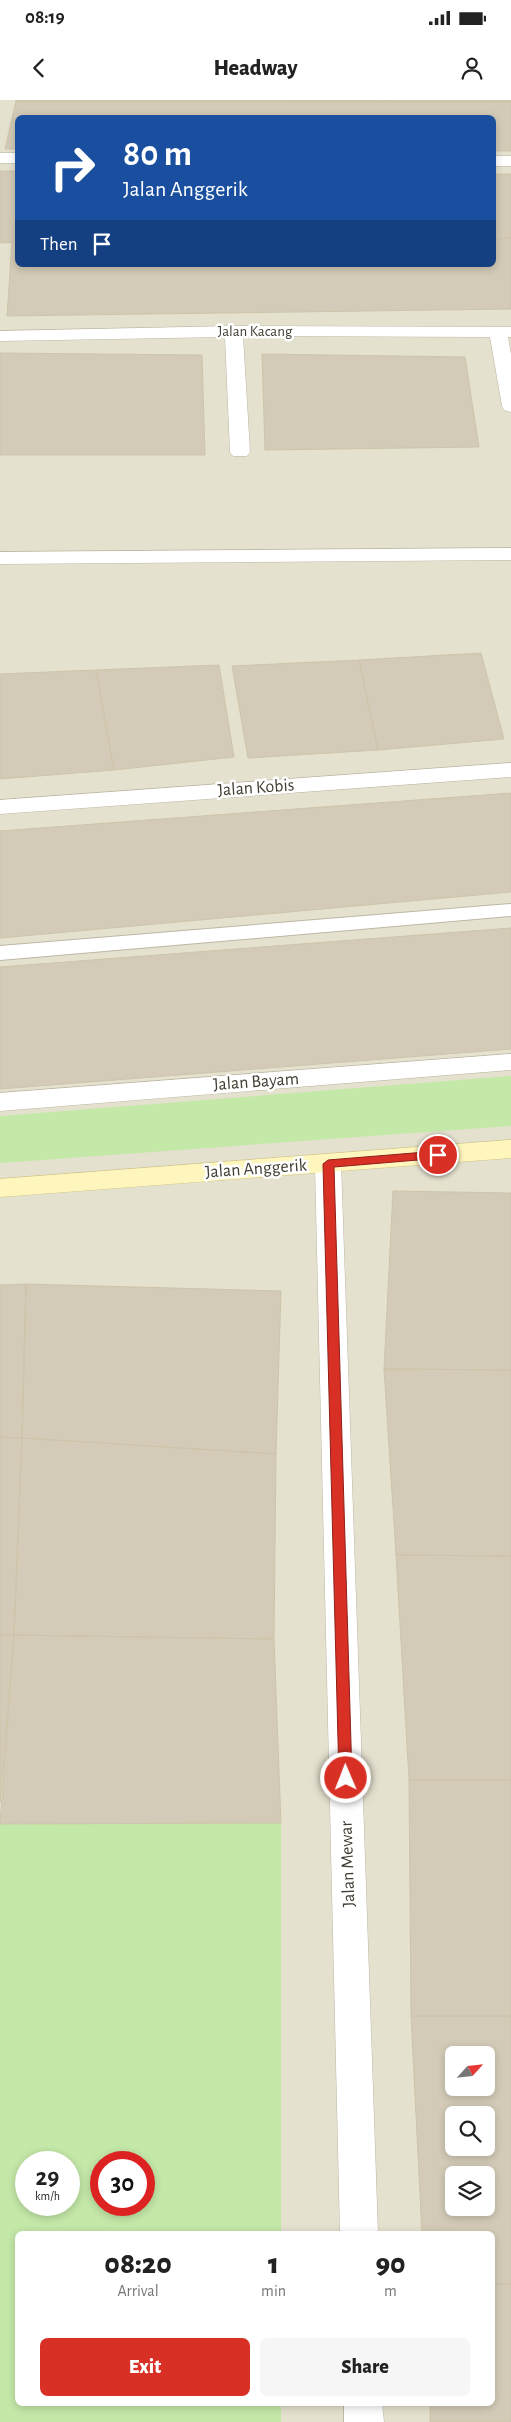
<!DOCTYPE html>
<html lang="en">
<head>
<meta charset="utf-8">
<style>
	:root { --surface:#fff; --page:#f6f6f6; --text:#222; --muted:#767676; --accent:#d93025 }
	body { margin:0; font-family:"Alegreya Sans",sans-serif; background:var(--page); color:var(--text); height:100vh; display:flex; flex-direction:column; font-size:19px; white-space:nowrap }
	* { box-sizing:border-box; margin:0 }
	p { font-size:16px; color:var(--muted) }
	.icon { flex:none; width:28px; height:28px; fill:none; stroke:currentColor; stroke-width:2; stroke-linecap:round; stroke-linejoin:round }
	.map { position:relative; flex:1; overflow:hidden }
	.sheet { position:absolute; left:15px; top:2131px; width:480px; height:175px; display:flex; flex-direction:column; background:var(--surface); border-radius:8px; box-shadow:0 2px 8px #0003 }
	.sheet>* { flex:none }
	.hud { position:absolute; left:15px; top:15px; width:481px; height:152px; border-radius:8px; box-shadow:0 2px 8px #0003; background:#1a4fa0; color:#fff; overflow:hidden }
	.needle { width:32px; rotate:63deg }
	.buttons { position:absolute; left:445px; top:1946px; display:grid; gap:10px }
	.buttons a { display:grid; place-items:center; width:50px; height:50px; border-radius:8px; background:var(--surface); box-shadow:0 2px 8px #0003; font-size:25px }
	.speed { position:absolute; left:15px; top:2051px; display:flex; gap:10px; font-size:25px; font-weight:700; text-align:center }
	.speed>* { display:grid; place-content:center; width:65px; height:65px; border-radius:50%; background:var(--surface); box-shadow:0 2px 8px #0003; line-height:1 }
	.speed small { font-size:12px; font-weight:400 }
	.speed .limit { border:8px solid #d22; background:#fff; color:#111 }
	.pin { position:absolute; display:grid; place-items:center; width:42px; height:42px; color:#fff; margin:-21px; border:2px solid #fff; border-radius:50%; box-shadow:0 1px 5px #0007 }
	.me { position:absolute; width:55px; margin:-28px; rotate:359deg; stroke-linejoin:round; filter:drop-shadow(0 0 4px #0008) }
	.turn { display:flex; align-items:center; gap:18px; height:105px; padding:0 25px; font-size:22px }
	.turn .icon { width:65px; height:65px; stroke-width:2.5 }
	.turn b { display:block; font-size:35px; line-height:42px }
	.then { display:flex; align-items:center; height:48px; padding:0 25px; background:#0003; gap:10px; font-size:19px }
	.eta { display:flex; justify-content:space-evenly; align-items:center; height:85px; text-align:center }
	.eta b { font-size:30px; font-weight:800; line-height:35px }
	.cta { display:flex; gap:10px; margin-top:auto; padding:10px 25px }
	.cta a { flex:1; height:58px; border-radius:8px; background:var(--accent); color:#fff; font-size:20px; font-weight:800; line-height:58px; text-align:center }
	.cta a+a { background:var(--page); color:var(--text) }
	.status { display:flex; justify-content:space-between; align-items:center; height:35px; padding:0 25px; background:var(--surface); direction:ltr }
	.status svg { height:14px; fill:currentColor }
	header { display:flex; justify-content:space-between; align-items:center; height:65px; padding:0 25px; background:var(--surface); font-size:22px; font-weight:800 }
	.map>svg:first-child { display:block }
</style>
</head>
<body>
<div class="status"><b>08:19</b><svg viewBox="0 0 49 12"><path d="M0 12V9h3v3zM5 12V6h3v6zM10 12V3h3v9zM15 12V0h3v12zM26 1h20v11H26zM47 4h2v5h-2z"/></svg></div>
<header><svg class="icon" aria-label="back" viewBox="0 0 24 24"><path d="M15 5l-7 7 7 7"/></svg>Headway<svg class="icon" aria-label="person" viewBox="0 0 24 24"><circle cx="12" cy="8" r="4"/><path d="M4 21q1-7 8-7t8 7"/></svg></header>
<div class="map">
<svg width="511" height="2322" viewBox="0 0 511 2322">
	<rect width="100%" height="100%" fill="#f1eee1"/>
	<!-- residential -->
	<path fill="#e5e1cf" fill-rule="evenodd" d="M0 0H511V2322H0ZM18 18H494V165H18ZM454 1955H486V1988H454ZM454 2015H486V2048H454ZM26 2062H69V2105H26ZM101 2062H144V2105H101ZM454 2075H486V2108H454ZM18 2134H492V2304H18Z"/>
	<!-- green -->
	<path fill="#c4e8a8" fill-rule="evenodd" d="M511 976V1026L0 1063V1016Z
		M281 1723V2134H18V2304H281V2322H0V1724ZM26 2062H69V2105H26ZM101 2062H144V2105H101Z"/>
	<!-- building -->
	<path fill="#d3cbb7" stroke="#cec4aa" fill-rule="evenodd" d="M16 0H511V2L16 1Z
		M16 1 511 2V51H494V18H18V49H5Z
		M0 71H18V142L0 143Z
		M494 74H511V138L494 139Z
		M511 138V209L7 216 12 142H18V165H494V139Z
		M0 253 202 255 205 355H0Z
		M262 254 465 257 479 347 265 350Z
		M481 553 504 639 378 650 359 560Z
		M359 560 378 650 248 658 232 566Z
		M219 565 234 657 114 670 96 570Z
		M96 570 114 670 0 679V574Z
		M511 693V792L0 838V731Z
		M511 828V949L0 989V867Z
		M393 1091 511 1093V1270L384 1269Z
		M26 1184 22 1338 0 1337V1185Z
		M26 1184 281 1191 276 1354 22 1338Z
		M384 1269 511 1270V1456L396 1455Z
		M0 1337 22 1338 14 1535H0Z
		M22 1338 276 1354 274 1539 14 1535Z
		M396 1455 511 1456V1680H409Z
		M0 1535H14L0 1703Z
		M14 1535 274 1539 281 1723 0 1724Z
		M409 1680H511V1916H411Z
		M411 1916H511V2184H492V2134H422ZM454 1955H486V1988H454ZM454 2015H486V2048H454ZM454 2075H486V2108H454Z
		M492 2184H511V2322H430V2304H492Z"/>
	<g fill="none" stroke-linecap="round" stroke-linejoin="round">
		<defs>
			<path id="lane" d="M511 804V816L0 860V846Z"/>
			<path id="street" d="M0 53H18V63H0Z
				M494 56H511V66H494Z
				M234 226 511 227V237H508L511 254V312L504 310 502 306 490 237 243 236 250 352 247 356H233L230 352 225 237 0 241V231Z
				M511 448V460L0 464V452Z
				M511 663V677L0 714V700Z
				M511 954V970L0 1011V993Z
				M328 1055 337 1057 341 1064 378 2134H340L315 1064 319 1057Z
				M344 2304H382L384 2322H344Z"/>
			<path id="secondary" d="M511 1040V1058L0 1097V1079Z"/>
		</defs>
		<!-- lane casing -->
		<use href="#lane" stroke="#bdb7a4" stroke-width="2"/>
		<!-- street casing -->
		<use href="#street" stroke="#bdb7a4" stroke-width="1"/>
		<!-- secondary casing -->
		<use href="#secondary" stroke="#d3c98f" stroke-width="1"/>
		<!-- lane -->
		<use href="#lane" fill="#fff" fill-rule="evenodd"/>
		<!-- street -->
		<use href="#street" fill="#fff" fill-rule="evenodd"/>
		<!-- secondary -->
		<use href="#secondary" fill="#fff6be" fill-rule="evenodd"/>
	</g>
	<!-- route -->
	<path fill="#d93025" stroke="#8d1f18" d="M438 1051 442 1052V1058L334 1067 352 1678 350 1682 346 1684 341 1682 339 1678 323 1064 328 1060Z"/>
	<g text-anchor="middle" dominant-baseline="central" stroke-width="5" stroke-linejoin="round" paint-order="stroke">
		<!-- far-street labels -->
		<g font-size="15" fill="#433e32" stroke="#fff">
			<text x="255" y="231">Jalan Kacang</text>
		</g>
		<!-- street labels -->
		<g font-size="18" fill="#433e32" stroke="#fff">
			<text transform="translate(256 688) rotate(-4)">Jalan Kobis</text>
			<text transform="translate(256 982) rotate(-4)">Jalan Bayam</text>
			<text transform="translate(256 1069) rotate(-4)">Jalan Anggerik</text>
			<text transform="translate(348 1764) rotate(-92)">Jalan Mewar</text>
		</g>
	</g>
</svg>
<div class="buttons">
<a><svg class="needle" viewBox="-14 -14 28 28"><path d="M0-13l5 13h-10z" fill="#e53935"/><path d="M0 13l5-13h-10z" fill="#767676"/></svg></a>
<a><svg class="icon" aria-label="search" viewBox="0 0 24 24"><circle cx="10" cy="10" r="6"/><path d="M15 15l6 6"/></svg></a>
<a><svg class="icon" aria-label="layers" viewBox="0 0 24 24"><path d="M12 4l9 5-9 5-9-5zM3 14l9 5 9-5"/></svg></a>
</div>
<div class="speed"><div>29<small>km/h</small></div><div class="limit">30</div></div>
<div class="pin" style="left:438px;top:1055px;background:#d93025"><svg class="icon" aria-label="arrive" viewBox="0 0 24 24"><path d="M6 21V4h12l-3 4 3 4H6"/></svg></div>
<svg class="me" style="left:346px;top:1678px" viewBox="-20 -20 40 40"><circle r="17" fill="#d93025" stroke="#fff" stroke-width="3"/><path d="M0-11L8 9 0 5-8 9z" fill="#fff"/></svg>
<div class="hud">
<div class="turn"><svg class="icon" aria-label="right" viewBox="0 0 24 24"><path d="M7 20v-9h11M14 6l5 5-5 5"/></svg><div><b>80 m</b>Jalan Anggerik</div></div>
<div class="then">Then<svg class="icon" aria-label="arrive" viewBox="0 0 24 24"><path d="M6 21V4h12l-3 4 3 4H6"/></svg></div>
</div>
<section class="sheet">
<div class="eta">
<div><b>08:20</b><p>Arrival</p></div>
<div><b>1</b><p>min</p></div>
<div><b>90</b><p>m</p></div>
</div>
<div class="cta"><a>Exit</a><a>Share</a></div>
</section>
</div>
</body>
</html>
